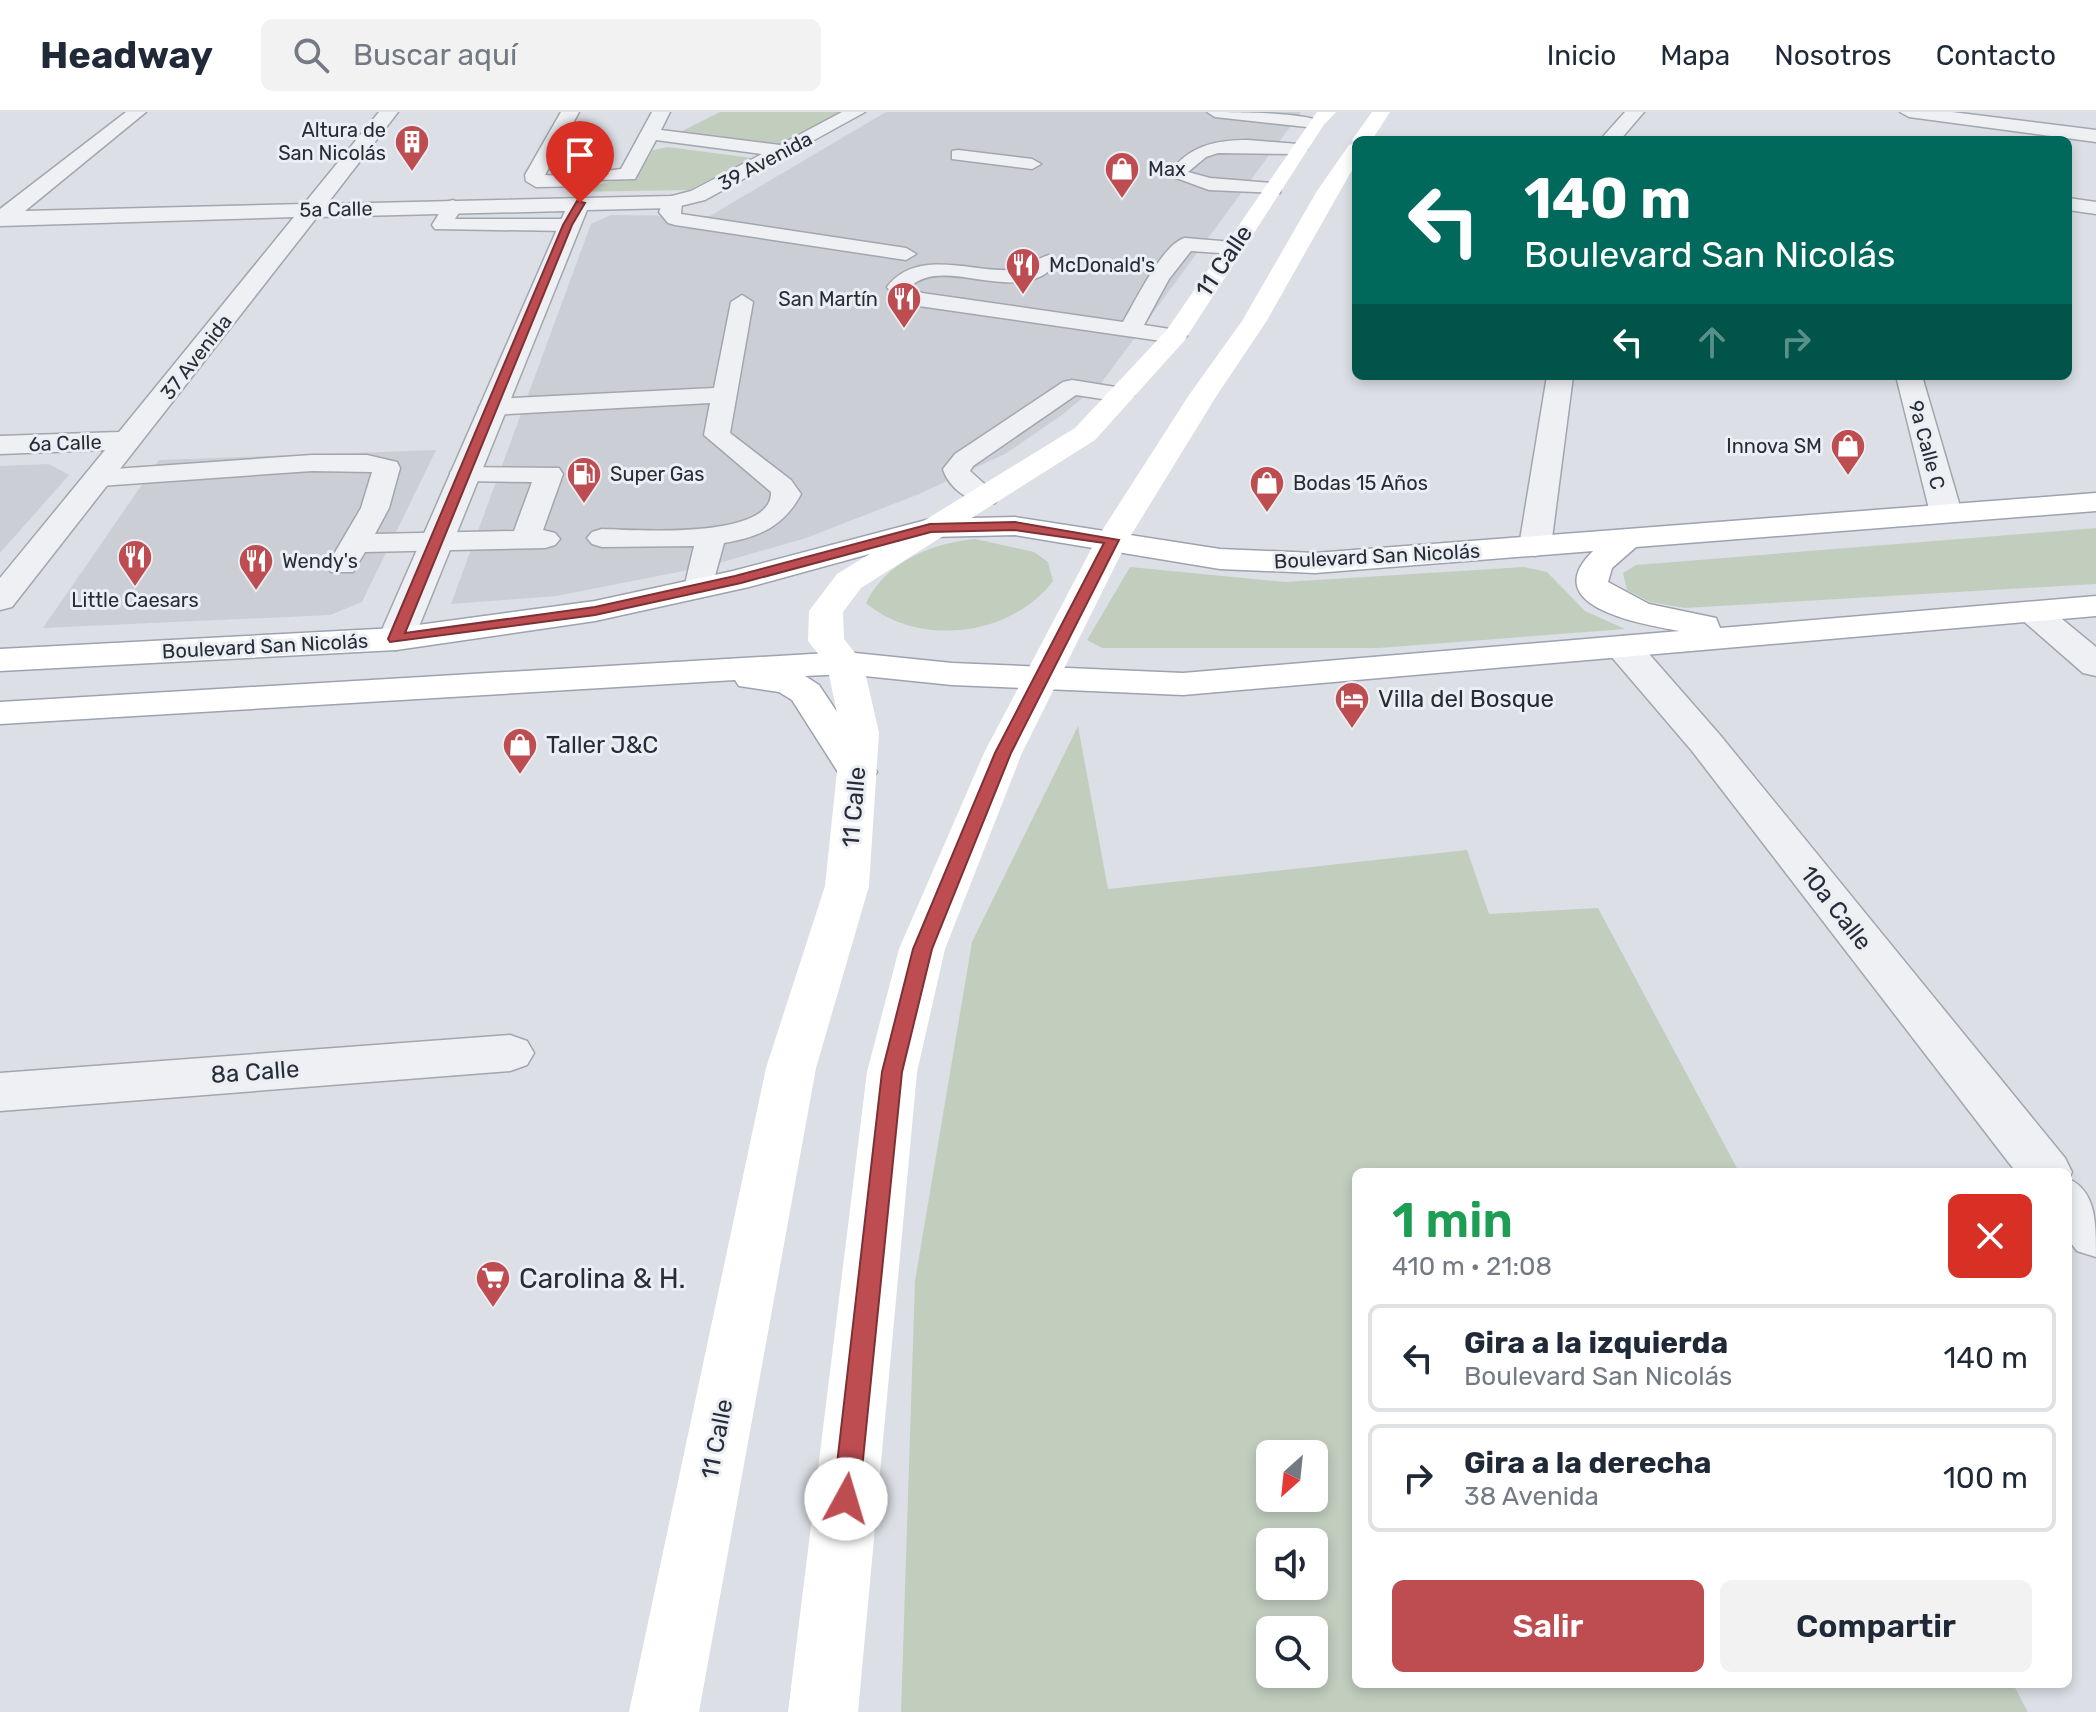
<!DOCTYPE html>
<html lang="es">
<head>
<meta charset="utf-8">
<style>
	:root { --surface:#fff; --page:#f2f2f3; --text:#1f2937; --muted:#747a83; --line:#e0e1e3; --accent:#be4d52 }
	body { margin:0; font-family:Rubik,sans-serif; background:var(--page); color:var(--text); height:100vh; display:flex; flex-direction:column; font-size:30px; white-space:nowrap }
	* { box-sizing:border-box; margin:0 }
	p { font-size:26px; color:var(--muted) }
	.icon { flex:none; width:44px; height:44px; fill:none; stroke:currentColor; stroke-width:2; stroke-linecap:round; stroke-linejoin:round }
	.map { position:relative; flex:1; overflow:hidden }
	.side { position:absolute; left:1352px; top:1056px; width:720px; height:520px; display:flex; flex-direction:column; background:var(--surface); border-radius:12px; box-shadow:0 4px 12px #0003 }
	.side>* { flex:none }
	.banner { position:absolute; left:1352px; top:24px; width:720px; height:244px; border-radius:12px; box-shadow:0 4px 12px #0003; background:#00695c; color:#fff; overflow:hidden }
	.needle { width:52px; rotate:207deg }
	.controls { position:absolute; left:1256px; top:1328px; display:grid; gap:16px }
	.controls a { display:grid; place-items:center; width:72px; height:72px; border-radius:12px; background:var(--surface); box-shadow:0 4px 12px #0003; font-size:40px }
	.pin { position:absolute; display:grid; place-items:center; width:68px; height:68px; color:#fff; margin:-82px -34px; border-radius:50% 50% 50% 0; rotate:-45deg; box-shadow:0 0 8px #0007 }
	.pin .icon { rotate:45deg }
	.me { position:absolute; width:88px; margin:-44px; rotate:6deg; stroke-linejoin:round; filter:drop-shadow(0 0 6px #0008) }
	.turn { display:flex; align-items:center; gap:28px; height:168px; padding:0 40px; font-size:36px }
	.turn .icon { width:104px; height:104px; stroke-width:2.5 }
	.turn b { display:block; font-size:56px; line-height:68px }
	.lanes { display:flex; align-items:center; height:76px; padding:0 40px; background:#0003; justify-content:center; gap:40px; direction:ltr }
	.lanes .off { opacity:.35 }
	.round { display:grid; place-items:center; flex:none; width:84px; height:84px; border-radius:12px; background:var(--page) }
	.overview { display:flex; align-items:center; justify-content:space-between; height:136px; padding:0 40px }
	h1 { font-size:48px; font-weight:600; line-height:60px; color:#1e9e55 }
	.cta { display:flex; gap:16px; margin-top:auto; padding:16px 40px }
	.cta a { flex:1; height:92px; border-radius:12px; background:var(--accent); color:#fff; font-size:32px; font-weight:600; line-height:92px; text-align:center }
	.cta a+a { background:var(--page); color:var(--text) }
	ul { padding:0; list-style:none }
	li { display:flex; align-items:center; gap:24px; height:108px; margin:0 16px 12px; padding:0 24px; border:4px solid var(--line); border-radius:12px }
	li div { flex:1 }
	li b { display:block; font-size:30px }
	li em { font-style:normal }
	header { display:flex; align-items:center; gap:48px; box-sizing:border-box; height:112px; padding:0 40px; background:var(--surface); border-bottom:2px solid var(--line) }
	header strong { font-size:38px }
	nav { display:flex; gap:44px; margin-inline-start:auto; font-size:28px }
	.search { width:560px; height:72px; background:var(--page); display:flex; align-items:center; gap:20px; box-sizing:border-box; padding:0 28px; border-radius:12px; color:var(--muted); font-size:30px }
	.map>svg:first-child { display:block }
</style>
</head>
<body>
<header>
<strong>Headway</strong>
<div class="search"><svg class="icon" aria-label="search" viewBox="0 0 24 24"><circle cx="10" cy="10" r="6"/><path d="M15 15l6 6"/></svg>Buscar aquí</div>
<nav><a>Inicio</a><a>Mapa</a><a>Nosotros</a><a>Contacto</a></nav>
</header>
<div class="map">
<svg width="2096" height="1600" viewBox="0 0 2096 1600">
	<rect width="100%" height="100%" fill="#dcdfe5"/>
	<!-- built -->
	<path fill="#cbced5" d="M886 0H1301L1102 270 1062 303 1005 342 919 382 806 426 709 454 556 484 451 492 591 112 611 103 710 104Z
		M436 338 362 490 330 503 43 516 159 348Z
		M49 352 69 363 0 441V354Z"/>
	<!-- green -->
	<path fill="#c1cebe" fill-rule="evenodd" d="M720 0H841L781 33 680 20Z
		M668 35 752 46 689 78 570 80 566 74 601 72 638 63 653 38Z
		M2096 416V472L1685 496 1650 490 1627 478 1623 461 1636 453Z
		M975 427 1034 440 1048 450 1053 469C1012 524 919 536 866 491 886 450 931 431 975 427Z
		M1130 455 1285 470 1524 455 1547 460 1585 499 1625 517 1379 536H1102L1087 528Z
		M1078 614 1108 777 1467 738 1489 802 1598 796 1739 1060H1356V1572H2013L2028 1600H901L915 1169 972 830ZM1270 1342H1314V1386H1270ZM1314 1430V1474H1270V1430ZM1314 1518V1562H1270V1518Z"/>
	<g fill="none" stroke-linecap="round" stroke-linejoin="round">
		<defs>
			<path id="lane" d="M1207 0C1231 0 1308 0 1324 11L1316 16 1215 5Z
				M1248 28 1298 32 1307 37 1298 42 1218 41 1206 45 1188 60 1210 66 1273 71 1280 73V81L1209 78 1168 63C1188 34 1214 28 1248 28Z
				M958 38 1032 47 1041 52 1032 57 952 47V39Z
				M672 84 682 90 681 102 906 136 916 142 906 148 675 113 668 111 659 100 665 86Z
				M453 88 463 94 455 107H568L578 113 568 119 435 117 432 113 446 90Z
				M1185 126 1233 130 1243 136 1233 142 1191 139 1169 167 1144 213 1183 219 1187 224 1175 231 919 194 896 187 887 175C917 135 973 161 1014 158 1029 157 1036 146 1049 143L1059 149C1021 199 945 141 910 175L922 181 1123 210C1135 190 1163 131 1185 126Z
				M742 183 753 190 730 321 791 368 801 382C784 414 760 425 724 431L710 482H688L684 476 694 434 602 435 592 432 587 426 592 420 602 417C634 418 773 428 771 380L704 323 710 291 492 303 479 295 492 287 714 276 731 190Z
				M1072 268 1122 276 1134 283 1122 290 1076 283 973 354 970 359 999 385 995 391C975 396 948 376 943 357L955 342 1063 270Z
				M312 343H367L397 350 400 356 389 396 375 422 514 419 532 370 464 369 454 367 450 361 454 355 559 356 563 362 543 418 555 421 560 427 555 433 545 436 365 440 353 460H331L327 454 361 396 372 360 312 359 100 374 90 372 86 366 90 360 100 358Z"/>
			<path id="street" d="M126 0H146L25 99 304 92 379 0H398L327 92 672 84 691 79 762 42 656 28 635 67 598 68 595 64 598 60 621 57 652 0H670L661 18 780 33 842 0H865L705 88 672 96 587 98 414 527 408 534 396 538 384 534 378 527 565 99 317 105 12 495 0 498V466L105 338 0 342V324L119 320 294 105 0 114V97Z
				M561 0H579L545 63 593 66 596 70 593 74 536 75 526 69 525 63Z
				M1625 0H1644L1620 28H1600Z
				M1900 0H1952L2096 18V30L1909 5Z
				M2068 86 2096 90V102L2068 98Z
				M1547 264H1573L1551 434 1546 441 1535 444 1524 441 1519 434Z
				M1896 264H1922L1962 401 1957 408H1935L1930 401Z
				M2033 490 2045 493 2096 535V564L2083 561 2021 507 2016 500 2021 493Z
				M1623 524 1636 527 1720 623 2065 1046 2072 1060 2069 1067C2096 1080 2096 1109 2096 1145L2077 1139 2068 1127V1060H2016L1692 639 1610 543 1605 535 1610 527Z
				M510 923 527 929 534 941 527 953 510 959 0 999V961Z"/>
			<path id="primary" d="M2096 381V399L1636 435 1612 456 1608 470 1649 492 1716 506 1720 516 2096 484V504L1183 583 952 573 845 562 805 564 819 573 877 660 871 668 857 672 843 668 792 588 779 580 739 574 735 568 0 612V590L845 540 952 551 1183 561 1680 519C1642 512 1536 495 1593 439L1315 461 1220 457 1015 423 931 425 749 475 595 509 396 538 0 559V537L396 516 595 489 733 459 930 407 1015 405 1220 437 1315 441Z"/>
		</defs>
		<!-- lane casing -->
		<use href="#lane" stroke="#a2a6ae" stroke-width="3"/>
		<!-- street casing -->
		<use href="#street" stroke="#a2a6ae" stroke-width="3"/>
		<!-- primary casing -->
		<use href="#primary" stroke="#9da2af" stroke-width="3"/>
		<!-- lane -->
		<use href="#lane" fill="#eff0f4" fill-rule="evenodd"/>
		<!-- street -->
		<use href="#street" fill="#eff0f4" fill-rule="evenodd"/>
		<!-- secondary -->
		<path fill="#fff" fill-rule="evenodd" d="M1317 0H1336L1323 14 1184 229 1095 328 861 476 843 500 844 527 863 551 879 621 869 774 816 956 699 1600H629L766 956 825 774 841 621 827 553 808 529 809 499 837 462 1075 316 1166 219Z
			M1372 0H1390L1372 28H1356V51L1266 210 1217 283 1128 428 1022 641 945 837 917 960 858 1600H788L867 960 899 837 984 641 1096 428 1189 283 1242 209 1317 79 1349 33 1355 31 1352 28Z"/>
		<!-- primary -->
		<use href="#primary" fill="#fff" fill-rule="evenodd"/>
	</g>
	<!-- route -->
	<path fill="#be4d52" stroke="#7c3235" stroke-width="2" d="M577 89 585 91 572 113 405 521 595 495 735 464 930 412 1015 410 1119 428 1011 641 932 837 902 960 859 1387 855 1395 846 1399 837 1395 833 1387 882 960 913 837 995 641 1104 431 1015 418 931 420 741 471 595 503 390 530 388 527 563 113Z"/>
	<!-- icons -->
	<defs>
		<symbol id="building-pin" viewBox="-11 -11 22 30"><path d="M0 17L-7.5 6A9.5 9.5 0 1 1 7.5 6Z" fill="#be4d52" stroke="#ebeef3"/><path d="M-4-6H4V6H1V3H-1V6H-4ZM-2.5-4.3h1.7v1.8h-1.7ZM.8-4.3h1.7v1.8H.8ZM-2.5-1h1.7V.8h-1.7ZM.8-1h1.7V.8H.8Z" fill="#fff"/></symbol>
		<symbol id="shop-pin" viewBox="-11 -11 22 30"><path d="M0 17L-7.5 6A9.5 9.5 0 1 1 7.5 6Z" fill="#be4d52" stroke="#ebeef3"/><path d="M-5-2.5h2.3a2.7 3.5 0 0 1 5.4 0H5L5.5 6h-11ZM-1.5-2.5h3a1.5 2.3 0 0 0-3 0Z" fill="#fff"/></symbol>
		<symbol id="restaurant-pin" viewBox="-11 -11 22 30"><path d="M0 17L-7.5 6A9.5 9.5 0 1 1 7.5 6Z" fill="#be4d52" stroke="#ebeef3"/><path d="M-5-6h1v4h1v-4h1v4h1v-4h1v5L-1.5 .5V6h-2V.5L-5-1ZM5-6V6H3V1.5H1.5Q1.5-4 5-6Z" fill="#fff"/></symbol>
		<symbol id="fuel-pin" viewBox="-11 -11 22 30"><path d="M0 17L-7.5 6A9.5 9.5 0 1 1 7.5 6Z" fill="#be4d52" stroke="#ebeef3"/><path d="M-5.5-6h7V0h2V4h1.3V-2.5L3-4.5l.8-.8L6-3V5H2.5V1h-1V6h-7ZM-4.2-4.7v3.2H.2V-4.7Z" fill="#fff"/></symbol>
		<symbol id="hotel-pin" viewBox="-11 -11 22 30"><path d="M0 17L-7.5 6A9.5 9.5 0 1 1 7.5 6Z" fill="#be4d52" stroke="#ebeef3"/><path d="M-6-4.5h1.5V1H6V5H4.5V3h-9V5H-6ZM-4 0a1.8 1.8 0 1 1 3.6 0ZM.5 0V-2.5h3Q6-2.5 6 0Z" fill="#fff"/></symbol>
		<symbol id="supermarket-pin" viewBox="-11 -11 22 30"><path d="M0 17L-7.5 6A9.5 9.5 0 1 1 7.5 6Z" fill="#be4d52" stroke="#ebeef3"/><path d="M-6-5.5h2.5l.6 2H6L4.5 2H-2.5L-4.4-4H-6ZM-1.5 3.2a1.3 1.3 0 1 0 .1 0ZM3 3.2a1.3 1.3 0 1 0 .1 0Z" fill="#fff"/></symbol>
	</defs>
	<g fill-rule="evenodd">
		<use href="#building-pin" x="392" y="10" width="40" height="54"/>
		<use href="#shop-pin" x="1102" y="37" width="40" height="54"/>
		<use href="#restaurant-pin" x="1003" y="133" width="40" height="54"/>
		<use href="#restaurant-pin" x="884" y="167" width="40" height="54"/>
		<use href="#shop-pin" x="1828" y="314" width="40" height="54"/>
		<use href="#fuel-pin" x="564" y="342" width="40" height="54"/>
		<use href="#shop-pin" x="1247" y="351" width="40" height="54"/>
		<use href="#restaurant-pin" x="115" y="425" width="40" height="54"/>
		<use href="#restaurant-pin" x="236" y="429" width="40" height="54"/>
		<use href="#hotel-pin" x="1332" y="567" width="40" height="54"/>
		<use href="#shop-pin" x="500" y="613" width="40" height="54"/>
		<use href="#supermarket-pin" x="473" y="1146" width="40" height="54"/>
	</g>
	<g text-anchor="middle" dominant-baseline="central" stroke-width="6" stroke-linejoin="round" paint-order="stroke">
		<!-- far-poi labels -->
		<g font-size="20" fill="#282c39" stroke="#ebeef3" text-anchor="start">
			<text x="386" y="18" text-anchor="end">Altura de<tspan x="386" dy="23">San Nicolás</tspan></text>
			<text x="1148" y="57">Max</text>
			<text x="1049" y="153">McDonald's</text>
			<text x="878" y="187" text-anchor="end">San Martín</text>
			<text x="1822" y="334" text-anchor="end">Innova SM</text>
			<text x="610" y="362">Super Gas</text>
			<text x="1293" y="371">Bodas 15 Años</text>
			<text x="282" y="449">Wendy's</text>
			<text x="135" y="488" text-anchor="middle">Little Caesars</text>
		</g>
		<!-- far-street labels -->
		<g font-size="20" fill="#282c39" stroke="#ebeef3">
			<text transform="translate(765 49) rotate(-28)">39 Avenida</text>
			<text transform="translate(336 97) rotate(-1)">5a Calle</text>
			<text transform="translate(196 245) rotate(-52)">37 Avenida</text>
			<text transform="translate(65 331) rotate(-2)">6a Calle</text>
			<text transform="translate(1927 333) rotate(75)">9a Calle C</text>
			<text transform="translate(1377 444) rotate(-3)">Boulevard San Nicolás</text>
			<text transform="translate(265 534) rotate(-3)">Boulevard San Nicolás</text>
		</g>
		<!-- street labels -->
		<g font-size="24" fill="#282c39" stroke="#ebeef3">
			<text transform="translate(1224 149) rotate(-56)">11 Calle</text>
			<text transform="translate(854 695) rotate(-85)">11 Calle</text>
			<text transform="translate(1836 796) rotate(52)">10a Calle</text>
			<text transform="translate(255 960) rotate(-4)">8a Calle</text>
			<text transform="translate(717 1327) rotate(-79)">11 Calle</text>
		</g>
		<!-- poi labels -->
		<g font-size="24" fill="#282c39" stroke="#ebeef3" text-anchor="start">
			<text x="1378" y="587">Villa del Bosque</text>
			<text x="546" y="633">Taller J&amp;C</text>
		</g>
		<!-- near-poi labels -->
		<g font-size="28" fill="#282c39" stroke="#ebeef3" text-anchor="start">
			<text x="519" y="1166">Carolina &amp; H.</text>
		</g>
	</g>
</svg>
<div class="controls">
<a><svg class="needle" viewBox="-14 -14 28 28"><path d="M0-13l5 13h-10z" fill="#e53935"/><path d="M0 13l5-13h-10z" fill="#747a83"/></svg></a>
<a><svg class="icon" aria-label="sound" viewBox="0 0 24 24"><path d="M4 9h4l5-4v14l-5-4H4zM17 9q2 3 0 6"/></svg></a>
<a><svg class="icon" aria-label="search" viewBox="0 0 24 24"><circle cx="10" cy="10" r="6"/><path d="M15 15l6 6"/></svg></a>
</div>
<div class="pin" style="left:580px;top:91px;background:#d93025"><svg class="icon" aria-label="arrive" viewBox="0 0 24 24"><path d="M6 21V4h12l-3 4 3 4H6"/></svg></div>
<svg class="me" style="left:846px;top:1387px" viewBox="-20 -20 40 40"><circle r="19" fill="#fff"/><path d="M0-13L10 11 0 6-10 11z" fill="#be4d52"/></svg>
<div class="banner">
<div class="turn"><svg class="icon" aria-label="left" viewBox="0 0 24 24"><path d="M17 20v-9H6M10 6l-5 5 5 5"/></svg><div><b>140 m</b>Boulevard San Nicolás</div></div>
<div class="lanes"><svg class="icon" aria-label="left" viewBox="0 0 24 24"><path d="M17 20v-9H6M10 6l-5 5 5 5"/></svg><svg class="icon off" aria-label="ahead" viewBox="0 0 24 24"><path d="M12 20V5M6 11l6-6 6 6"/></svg><svg class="icon off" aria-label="right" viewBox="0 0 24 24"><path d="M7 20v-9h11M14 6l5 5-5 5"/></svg></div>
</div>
<section class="side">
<div class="overview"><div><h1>1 min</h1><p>410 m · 21:08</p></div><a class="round" style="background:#d93025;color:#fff"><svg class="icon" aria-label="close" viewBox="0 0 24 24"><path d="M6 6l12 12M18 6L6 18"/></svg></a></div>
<ul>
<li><svg class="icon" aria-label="left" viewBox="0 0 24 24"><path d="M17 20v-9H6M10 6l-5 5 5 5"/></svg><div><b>Gira a la izquierda</b><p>Boulevard San Nicolás</p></div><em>140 m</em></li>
<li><svg class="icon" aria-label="right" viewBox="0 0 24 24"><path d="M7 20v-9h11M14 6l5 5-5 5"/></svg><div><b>Gira a la derecha</b><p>38 Avenida</p></div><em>100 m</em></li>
</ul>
<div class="cta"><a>Salir</a><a>Compartir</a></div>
</section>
</div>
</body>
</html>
